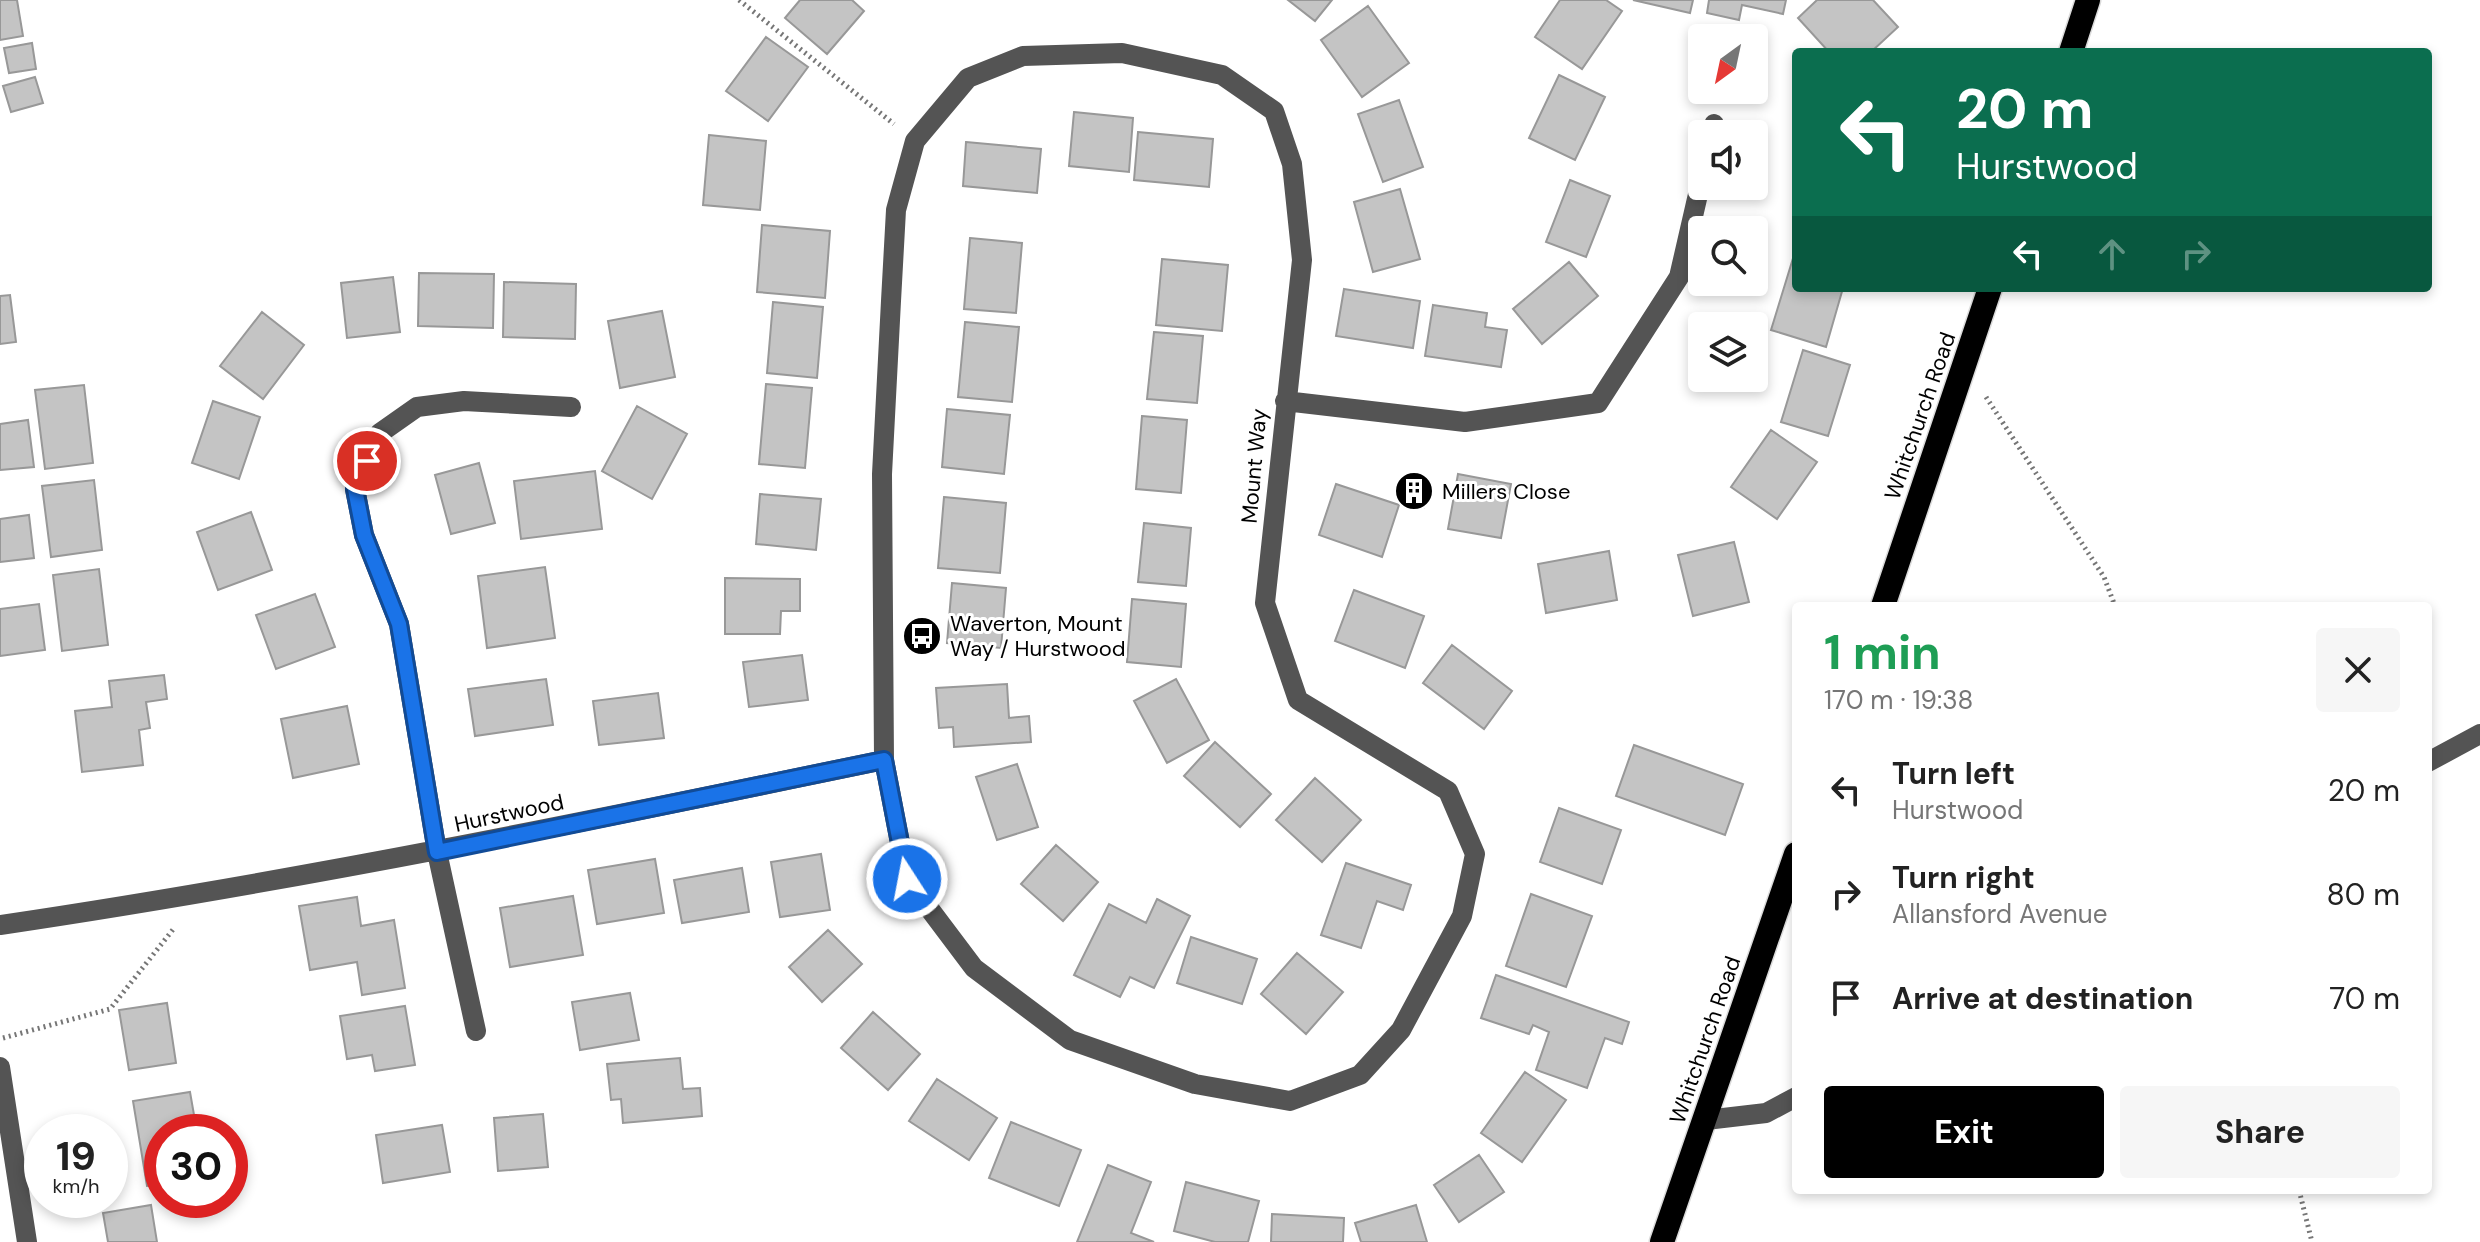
<!DOCTYPE html>
<html lang="en">
<head>
<meta charset="utf-8">
<style>
	:root { --surface:#fff; --page:#f6f6f6; --text:#222; --muted:#767676; --accent:#000 }
	body { margin:0; font-family:"DM Sans",sans-serif; background:var(--page); color:var(--text); height:100vh; display:flex; flex-direction:column; font-size:30px; white-space:nowrap }
	* { box-sizing:border-box; margin:0 }
	p { font-size:26px; color:var(--muted) }
	.icon { flex:none; width:44px; height:44px; fill:none; stroke:currentColor; stroke-width:2; stroke-linecap:round; stroke-linejoin:round }
	.map { position:relative; flex:1; overflow:hidden }
	.drawer { position:absolute; left:1792px; top:602px; width:640px; height:592px; display:flex; flex-direction:column; background:var(--surface); border-radius:8px; box-shadow:0 4px 12px #0003 }
	.drawer>* { flex:none }
	.banner { position:absolute; left:1792px; top:48px; width:640px; height:244px; border-radius:8px; box-shadow:0 4px 12px #0003; background:#0b6e4f; color:#fff; overflow:hidden }
	.needle { width:52px; rotate:213deg }
	.fabs { position:absolute; left:1688px; top:24px; display:grid; gap:16px }
	.fabs a { display:grid; place-items:center; width:80px; height:80px; border-radius:8px; background:var(--surface); box-shadow:0 4px 12px #0003; font-size:40px }
	.speed { position:absolute; left:24px; top:1114px; display:flex; gap:16px; font-size:40px; font-weight:700; text-align:center }
	.speed>* { display:grid; place-content:center; width:104px; height:104px; border-radius:50%; background:var(--surface); box-shadow:0 4px 12px #0003; line-height:1 }
	.speed small { font-size:20px; font-weight:400 }
	.speed .limit { border:12px solid #d22; background:#fff; color:#111 }
	.pin { position:absolute; display:grid; place-items:center; width:68px; height:68px; color:#fff; margin:-34px; border:4px solid #fff; border-radius:50%; box-shadow:0 2px 8px #0007 }
	.me { position:absolute; width:88px; margin:-44px; rotate:349deg; stroke-linejoin:round; filter:drop-shadow(0 0 6px #0008) }
	.turn { display:flex; align-items:center; gap:28px; height:168px; padding:0 32px; font-size:36px }
	.turn .icon { width:104px; height:104px; stroke-width:2.5 }
	.turn b { display:block; font-size:56px; line-height:68px }
	.lanes { display:flex; align-items:center; height:76px; padding:0 32px; background:#0003; justify-content:center; gap:40px; direction:ltr }
	.lanes .off { opacity:.35 }
	.round { display:grid; place-items:center; flex:none; width:84px; height:84px; border-radius:8px; background:var(--page) }
	.headline { display:flex; align-items:center; justify-content:space-between; height:136px; padding:0 32px }
	h1 { font-size:48px; font-weight:700; line-height:60px; color:#1e9e55 }
	.action { display:flex; gap:16px; margin-top:auto; padding:16px 32px }
	.action a { flex:1; height:92px; border-radius:8px; background:var(--accent); color:#fff; font-size:32px; font-weight:700; line-height:92px; text-align:center }
	.action a+a { background:var(--page); color:var(--text) }
	ul { padding:0; list-style:none }
	li { display:flex; align-items:center; gap:24px; height:104px; padding:0 32px }
	li div { flex:1 }
	li b { display:block; font-size:30px }
	li em { font-style:normal }
	.map>svg:first-child { display:block }
</style>
</head>
<body>
<div class="map">
<svg width="2480" height="1242" viewBox="0 0 2480 1242">
	<rect width="100%" height="100%" fill="#fff"/>
	<!-- building -->
	<path fill="#c4c4c4" stroke="#989898" stroke-width="2" d="M0 0H17L23 36 0 40Z
		M800 0H852L864 11 827 54 785 18Z
		M1288 0H1332L1315 21Z
		M1560 0H1606L1622 11 1582 69 1535 37Z
		M1633 0H1693L1690 13Z
		M1709 0H1786L1783 14 1742 5 1739 20 1707 13Z
		M1817 0H1873L1898 27 1871 52H1829L1798 18Z
		M1368 6 1409 63 1362 97 1321 40Z
		M766 37 808 67 768 121 726 91Z
		M32 43 36 69 9 73 4 48Z
		M1559 75 1605 97 1575 160 1529 138Z
		M35 77 43 103 11 112 3 86Z
		M1399 100 1423 167 1383 182 1358 114Z
		M1074 112 1133 118 1129 172 1069 166Z
		M1138 132 1213 139 1209 187 1134 180Z
		M709 135 766 141 760 210 703 205Z
		M966 142 1041 149 1037 193 963 186Z
		M1570 180 1610 196 1586 257 1546 242Z
		M1400 189 1420 259 1373 272 1354 202Z
		M762 225 830 231 825 298 757 292Z
		M970 238 1022 243 1016 313 964 309Z
		M1794 255 1796 288H1843L1826 347 1771 330Z
		M1162 259 1228 265 1222 331 1156 325Z
		M1569 262 1598 296 1542 344 1513 309Z
		M419 273 494 274 493 328 418 326Z
		M393 277 400 332 347 338 341 283Z
		M504 282 576 284 575 339 503 337Z
		M1344 289 1420 301 1413 348 1336 336Z
		M10 295 16 342 0 344V296Z
		M773 302 823 307 817 378 767 373Z
		M1433 305 1487 313 1485 327 1507 330 1501 367 1425 356Z
		M662 311 675 377 620 388 608 321Z
		M262 312 304 345 263 399 220 366Z
		M965 322 1019 327 1012 402 958 397Z
		M1154 332 1203 336 1197 403 1147 399Z
		M1803 350 1850 365 1828 436 1781 422Z
		M766 384 812 388 805 468 759 464Z
		M84 385 93 463 45 469 35 390Z
		M213 401 260 417 239 479 192 463Z
		M637 406 687 434 652 499 602 471Z
		M947 409 1010 415 1004 474 942 467Z
		M1142 416 1187 420 1181 493 1136 489Z
		M28 420 34 467 0 470V424Z
		M1771 430 1817 462 1777 519 1731 487Z
		M479 463 495 523 451 534 435 475Z
		M595 471 602 529 521 539 514 481Z
		M1458 474 1511 484 1501 538 1448 529Z
		M1405 477 1428 480 1424 507 1401 503Z
		M94 480 102 550 51 557 42 486Z
		M1336 484 1399 505 1382 557 1319 535Z
		M760 494 821 499 816 550 756 544Z
		M944 497 1006 503 1000 573 938 568Z
		M251 512 272 570 218 590 197 532Z
		M29 515 34 558 0 562V519Z
		M1144 523 1191 528 1186 586 1138 582Z
		M1734 542 1749 602 1693 616 1678 555Z
		M1609 551 1617 600 1546 613 1538 564Z
		M545 567 555 638 487 648 478 576Z
		M99 569 108 645 62 651 53 575Z
		M725 578 800 579V611H781L780 634H725Z
		M952 583 1006 588 1001 648 947 643Z
		M1354 590 1424 616 1405 668 1335 641Z
		M315 594 335 647 276 669 256 615Z
		M1132 599 1186 604 1181 667 1127 662Z
		M39 604 45 650 0 656V609Z
		M1452 645 1512 691 1484 729 1423 683Z
		M802 655 808 700 749 707 743 662Z
		M164 675 167 699 146 702 150 728 139 730 143 765 82 772 75 711 112 707 109 681Z
		M546 679 553 725 475 736 468 689Z
		M1176 679 1209 740 1167 763 1134 701Z
		M1007 684 1009 718 1029 716 1031 742 954 747 953 727 939 728 936 688Z
		M658 693 664 738 599 745 593 701Z
		M347 706 359 764 293 778 281 719Z
		M1215 742 1271 794 1240 827 1184 776Z
		M1634 745 1743 784 1725 835 1616 796Z
		M1017 764 1038 827 997 840 976 777Z
		M1315 778 1361 820 1322 862 1276 820Z
		M1559 808 1621 830 1602 884 1540 862Z
		M1056 845 1098 882 1063 921 1021 884Z
		M821 854 830 910 780 917 771 862Z
		M655 859 664 913 597 924 588 870Z
		M1346 863 1411 885 1403 910 1377 901 1361 948 1321 935Z
		M742 868 749 912 682 923 674 880Z
		M1531 894 1592 916 1566 987 1506 966Z
		M573 896 583 955 510 967 500 908Z
		M357 897 361 926 394 920 405 988 362 995 357 962 310 970 299 906Z
		M1157 899 1190 916 1154 988 1130 977 1120 997 1074 975 1109 904 1146 923Z
		M828 930 862 964 822 1002 789 967Z
		M1191 937 1257 959 1242 1004 1177 983Z
		M1297 953 1343 992 1306 1034 1261 994Z
		M1496 975 1629 1022 1622 1044 1605 1038 1587 1088 1536 1070 1549 1032 1533 1025 1529 1034 1481 1018Z
		M630 993 639 1040 580 1050 572 1002Z
		M167 1003 176 1063 129 1070 119 1010Z
		M405 1006 415 1065 375 1071 372 1055 347 1059 340 1016Z
		M873 1012 920 1054 888 1090 841 1048Z
		M680 1058 683 1089 700 1088 702 1116 623 1123 621 1099 611 1100 607 1064Z
		M1525 1072 1566 1100 1522 1162 1481 1133Z
		M937 1079 997 1118 969 1160 909 1121Z
		M190 1092 197 1132H162V1184L147 1186 133 1101Z
		M543 1114 548 1167 498 1171 494 1118Z
		M1011 1122 1081 1150 1059 1206 989 1178Z
		M442 1125 450 1172 383 1183 376 1135Z
		M1479 1155 1504 1192 1459 1222 1434 1185Z
		M1108 1165 1151 1182 1131 1233 1154 1242H1077Z
		M1186 1182 1259 1201 1248 1242H1215L1174 1231Z
		M151 1205 157 1242H108L103 1213Z
		M1416 1205 1427 1242H1361L1355 1223Z
		M1272 1214 1344 1218 1343 1242H1271Z"/>
	<g fill="none" stroke-linecap="round" stroke-linejoin="round">
		<defs>
			<path id="highway" d="M2071 52 2088 0
				M1883 606 1990 288
				M1662 1242 1796 854"/>
		</defs>
		<!-- highway casing -->
		<use href="#highway" stroke="#dbdbdb" stroke-width="27"/>
		<!-- path -->
		<path stroke="#767676" stroke-width="5" stroke-dasharray="2 4" stroke-linecap="butt" d="M739 0 894 124
			M1986 397 2104 577 2115 606
			M3 1038 110 1009 175 927
			M2299 1190 2312 1242"/>
		<!-- minor -->
		<path stroke="#545454" stroke-width="20" d="M1122 53 1222 75 1274 111 1292 164 1302 260 1265 603 1298 700 1448 791 1475 854 1462 916 1401 1030 1360 1075 1290 1101 1195 1084 1070 1040 974 968 907 879 884 760 882 474 891 301 896 210 915 141 968 78 1023 56Z
			M1712 134 1714 124
			M1285 401 1465 422 1598 403 1679 277 1702 177
			M2428 762 2480 734
			M0 925C297 881 590 821 884 760
			M476 1031 437 852 399 624 364 535 355 489 380 433 417 407 464 401 571 407
			M0 1067 27 1242
			M1706 1120 1766 1113 1796 1097"/>
		<!-- highway -->
		<use href="#highway" stroke="#000" stroke-width="24"/>
	</g>
	<g fill="none" stroke-linecap="round" stroke-linejoin="round">
		<defs>
			<path id="route" d="M367 461 355 489 364 535 399 624 437 852 884 760 907 879"/>
		</defs>
		<!-- route casing -->
		<use href="#route" stroke="#114b97" stroke-width="20"/>
		<!-- route -->
		<use href="#route" stroke="#1a73e8" stroke-width="14"/>
	</g>
	<!-- icons -->
	<defs>
		<symbol id="building-disc" viewBox="-11 -11 22 22"><circle r="9.5" fill="#000" stroke="#fff"/><path d="M-4-6H4V6H1V3H-1V6H-4ZM-2.5-4.3h1.7v1.8h-1.7ZM.8-4.3h1.7v1.8H.8ZM-2.5-1h1.7V.8h-1.7ZM.8-1h1.7V.8H.8Z" fill="#fff"/></symbol>
		<symbol id="bus-disc" viewBox="-11 -11 22 22"><circle r="9.5" fill="#000" stroke="#fff"/><path d="M-5-6H5V4H4V6H2V4H-2V6H-4V4H-5ZM-3.5-4V0h7V-4ZM-3.5 1.2v1.5H-2V1.2ZM2 1.2v1.5H3.5V1.2Z" fill="#fff"/></symbol>
	</defs>
	<g fill-rule="evenodd">
		<use href="#building-disc" x="1392" y="469" width="44" height="44"/>
		<use href="#bus-disc" x="900" y="614" width="44" height="44"/>
	</g>
	<g text-anchor="middle" dominant-baseline="central" stroke-width="6" stroke-linejoin="round" paint-order="stroke">
		<!-- street labels -->
		<g font-size="22" fill="#000" stroke="#fff">
			<text transform="translate(1920 416) rotate(-71)">Whitchurch Road</text>
			<text transform="translate(1254 466) rotate(-85)">Mount Way</text>
			<text transform="translate(509 813) rotate(-12)">Hurstwood</text>
			<text transform="translate(1705 1040) rotate(-71)">Whitchurch Road</text>
		</g>
		<!-- poi labels -->
		<g font-size="22" fill="#000" stroke="#fff" text-anchor="start">
			<text x="1442" y="491">Millers Close</text>
			<text x="950" y="623">Waverton, Mount<tspan x="950" dy="25">Way / Hurstwood</tspan></text>
		</g>
	</g>
</svg>
<div class="fabs">
<a><svg class="needle" viewBox="-14 -14 28 28"><path d="M0-13l5 13h-10z" fill="#e53935"/><path d="M0 13l5-13h-10z" fill="#767676"/></svg></a>
<a><svg class="icon" aria-label="sound" viewBox="0 0 24 24"><path d="M4 9h4l5-4v14l-5-4H4zM17 9q2 3 0 6"/></svg></a>
<a><svg class="icon" aria-label="search" viewBox="0 0 24 24"><circle cx="10" cy="10" r="6"/><path d="M15 15l6 6"/></svg></a>
<a><svg class="icon" aria-label="layers" viewBox="0 0 24 24"><path d="M12 4l9 5-9 5-9-5zM3 14l9 5 9-5"/></svg></a>
</div>
<div class="speed"><div>19<small>km/h</small></div><div class="limit">30</div></div>
<div class="pin" style="left:367px;top:461px;background:#d93025"><svg class="icon" aria-label="arrive" viewBox="0 0 24 24"><path d="M6 21V4h12l-3 4 3 4H6"/></svg></div>
<svg class="me" style="left:907px;top:879px" viewBox="-20 -20 40 40"><circle r="17" fill="#1a73e8" stroke="#fff" stroke-width="3"/><path d="M0-11L8 9 0 5-8 9z" fill="#fff"/></svg>
<div class="banner">
<div class="turn"><svg class="icon" aria-label="left" viewBox="0 0 24 24"><path d="M17 20v-9H6M10 6l-5 5 5 5"/></svg><div><b>20 m</b>Hurstwood</div></div>
<div class="lanes"><svg class="icon" aria-label="left" viewBox="0 0 24 24"><path d="M17 20v-9H6M10 6l-5 5 5 5"/></svg><svg class="icon off" aria-label="ahead" viewBox="0 0 24 24"><path d="M12 20V5M6 11l6-6 6 6"/></svg><svg class="icon off" aria-label="right" viewBox="0 0 24 24"><path d="M7 20v-9h11M14 6l5 5-5 5"/></svg></div>
</div>
<section class="drawer">
<div class="headline"><div><h1>1 min</h1><p>170 m · 19:38</p></div><a class="round"><svg class="icon" aria-label="close" viewBox="0 0 24 24"><path d="M6 6l12 12M18 6L6 18"/></svg></a></div>
<ul>
<li><svg class="icon" aria-label="left" viewBox="0 0 24 24"><path d="M17 20v-9H6M10 6l-5 5 5 5"/></svg><div><b>Turn left</b><p>Hurstwood</p></div><em>20 m</em></li>
<li><svg class="icon" aria-label="right" viewBox="0 0 24 24"><path d="M7 20v-9h11M14 6l5 5-5 5"/></svg><div><b>Turn right</b><p>Allansford Avenue</p></div><em>80 m</em></li>
<li><svg class="icon" aria-label="arrive" viewBox="0 0 24 24"><path d="M6 21V4h12l-3 4 3 4H6"/></svg><div><b>Arrive at destination</b></div><em>70 m</em></li>
</ul>
<div class="action"><a>Exit</a><a>Share</a></div>
</section>
</div>
</body>
</html>
